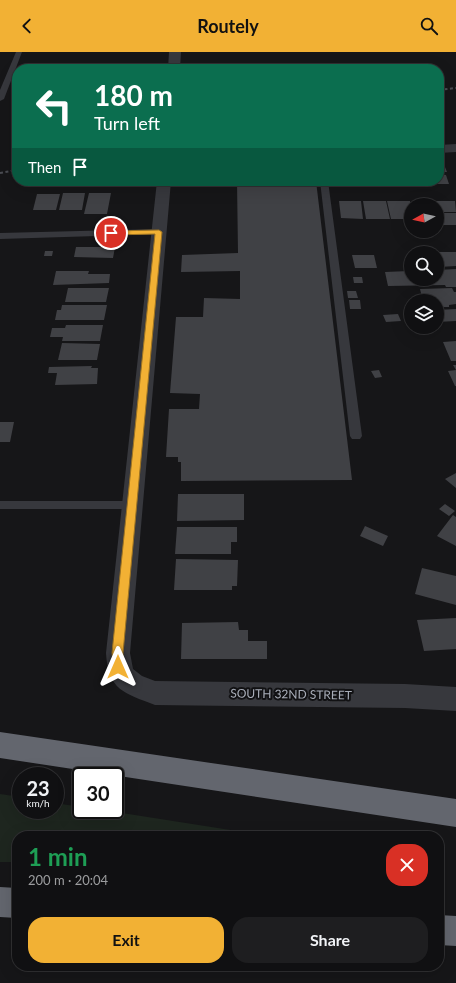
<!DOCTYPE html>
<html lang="en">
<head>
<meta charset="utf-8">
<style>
	:root { --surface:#101012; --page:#1e1e20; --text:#f1f3f6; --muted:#9c9d9f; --line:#303032; --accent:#f2b134 }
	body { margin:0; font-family:Lato,sans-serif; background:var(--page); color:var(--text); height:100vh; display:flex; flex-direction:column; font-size:15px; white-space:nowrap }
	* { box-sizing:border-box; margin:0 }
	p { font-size:13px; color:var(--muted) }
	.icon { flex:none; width:22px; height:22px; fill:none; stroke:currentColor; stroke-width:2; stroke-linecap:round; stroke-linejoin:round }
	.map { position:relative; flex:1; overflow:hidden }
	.side { position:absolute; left:12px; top:779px; width:432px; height:140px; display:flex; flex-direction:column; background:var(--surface); border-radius:16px; box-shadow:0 4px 16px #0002,0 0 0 1px var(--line) }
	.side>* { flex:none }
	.top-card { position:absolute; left:12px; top:12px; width:432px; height:122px; border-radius:16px; box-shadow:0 4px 16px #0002,0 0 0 1px var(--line); background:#0b6e4f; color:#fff; overflow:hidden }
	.needle { width:26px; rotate:262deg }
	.tools { position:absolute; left:404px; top:146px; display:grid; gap:8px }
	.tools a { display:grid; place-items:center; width:40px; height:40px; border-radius:50%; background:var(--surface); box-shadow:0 4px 16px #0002,0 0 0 1px var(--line); font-size:20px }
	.speed { position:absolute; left:12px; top:715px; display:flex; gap:8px; font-size:20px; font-weight:700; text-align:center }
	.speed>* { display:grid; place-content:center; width:52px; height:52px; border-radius:50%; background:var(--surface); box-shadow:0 4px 16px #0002,0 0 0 1px var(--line); line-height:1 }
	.speed small { font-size:10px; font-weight:400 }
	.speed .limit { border:2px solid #111; border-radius:6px; background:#fff; color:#111 }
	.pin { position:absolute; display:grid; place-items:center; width:34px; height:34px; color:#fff; margin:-17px; border:2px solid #fff; border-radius:50%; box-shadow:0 1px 4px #0007 }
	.me { position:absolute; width:44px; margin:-22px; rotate:0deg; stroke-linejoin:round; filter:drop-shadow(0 0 3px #0008) }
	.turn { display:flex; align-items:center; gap:14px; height:84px; padding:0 16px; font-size:18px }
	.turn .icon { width:52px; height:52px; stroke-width:2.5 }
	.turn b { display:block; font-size:28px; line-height:34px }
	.then { display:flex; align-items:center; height:38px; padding:0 16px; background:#0003; gap:8px; font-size:15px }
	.round { display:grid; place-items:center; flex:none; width:42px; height:42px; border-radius:16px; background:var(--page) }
	.headline { display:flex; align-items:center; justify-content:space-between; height:68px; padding:0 16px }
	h1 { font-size:24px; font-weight:700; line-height:30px; color:#1e9e55 }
	.cta { display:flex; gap:8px; margin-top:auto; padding:8px 16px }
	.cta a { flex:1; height:46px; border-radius:16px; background:var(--accent); color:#111; font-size:16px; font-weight:700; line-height:46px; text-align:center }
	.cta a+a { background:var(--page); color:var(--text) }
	header { display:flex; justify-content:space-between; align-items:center; height:52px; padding:0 16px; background:var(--accent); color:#111; font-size:18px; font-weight:700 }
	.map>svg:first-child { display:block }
</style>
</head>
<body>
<header><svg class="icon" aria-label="back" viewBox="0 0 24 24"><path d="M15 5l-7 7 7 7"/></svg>Routely<svg class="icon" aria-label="search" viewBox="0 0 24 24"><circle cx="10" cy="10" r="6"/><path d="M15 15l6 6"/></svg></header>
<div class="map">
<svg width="456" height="931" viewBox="0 0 456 931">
	<rect width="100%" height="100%" fill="#161618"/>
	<!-- green -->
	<path fill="#1e261f" d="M0 742 21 745V758H55V751L81 755V758H103L269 784H17V810H0Z"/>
	<!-- building -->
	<path fill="#404145" d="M439 110H443L447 120H439Z
		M439 122 446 123 449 132H415L414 129H439Z
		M237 129H316L352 428 181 429V410H178V405H166L169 357H199L200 342 170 341 176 265H203L204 246 240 247V219L181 220 182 203 238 201Z
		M335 129H358V133H336Z
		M359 129H382V133H360Z
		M383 129H405L406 133H384Z
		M63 141H85L82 158H59Z
		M89 141H111L107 162H84Z
		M37 142H60L56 158H33Z
		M339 149H361L363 167 341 166Z
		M363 149H386L390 167H366Z
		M387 149H410L411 167H391Z
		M427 149H455L456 160H437V153H428Z
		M437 161H456V173H437Z
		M76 195H115L113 206 74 205Z
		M45 199H53L52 204H44Z
		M437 200H456V214L439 215Z
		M352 203H374L377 216H355Z
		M456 217V235H446L445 233 388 234 385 220 409 219 411 227H437V218Z
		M56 219H89L88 222H110L109 231 53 233Z
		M353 225H362L363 231H354Z
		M68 236H109L106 250H65Z
		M452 236 454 240H456V252L449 253V255H437V249H423L420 237Z
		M347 239H356L358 246H348Z
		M349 248H360L361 257H350Z
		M62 253H107L104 268H55L57 258H61Z
		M456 257V269L437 270V258Z
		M398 262 401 269 386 270 383 263Z
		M66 273H103L100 289H62L63 285H50L52 276H65Z
		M456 289V309H451L443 290Z
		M62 291 100 292 97 308H58Z
		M453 313H456V334H455L448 319 456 318Z
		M92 314 91 316H98L97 332 55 333 57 321H48L49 315Z
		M379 318 382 325 375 326 371 319Z
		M0 370H14L10 390H0Z
		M456 421V436L445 427Z
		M178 442H244V468L177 469Z
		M445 452 455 459 449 464 439 457Z
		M453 463 456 465V494L437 484Z
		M365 474 388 484 383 494 360 484Z
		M177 475H237V490H231V502H175Z
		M176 507 238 508 237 534H232V538H174Z
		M422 516 456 524V553L415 542Z
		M456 566V597L424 599 417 568Z
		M238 570 239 578H248V589H267V607H181L182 571Z"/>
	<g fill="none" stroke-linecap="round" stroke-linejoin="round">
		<!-- service -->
		<path fill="#37383d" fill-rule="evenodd" d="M16 0H22L4 47 0 49V38Z
			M320 129H328L362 384 360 387H352L350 384Z
			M159 177 162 178 163 180 162 182 0 187V181Z
			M0 449H132L136 450 138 453 136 456 132 457H0Z"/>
		<!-- minor -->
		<path fill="#37383d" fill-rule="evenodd" d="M169 0H181L180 17H168Z
			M456 92V100L439 101V93Z
			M157 129H171L130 601 133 617 142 624 155 629 405 632 456 635V659L405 656 155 653C124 641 108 638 106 601Z"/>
		<!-- motorway -->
		<path fill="#63666e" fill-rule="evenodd" d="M0 680 456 747V775L0 706Z
			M0 835 17 836V866L0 865Z
			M439 863 456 864V894L439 893Z"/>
		<!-- rail -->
		<path stroke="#4a4c52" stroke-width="2" stroke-dasharray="3 2.5" stroke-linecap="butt" d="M439 38 456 36
			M0 121 17 118"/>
	</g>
	<!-- route -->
	<path fill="#f2b134" stroke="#9d7322" d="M159 178 162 180 123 601V615L122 618 118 620 114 618 112 601 155 182 111 183 108 181 111 179Z"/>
	<g text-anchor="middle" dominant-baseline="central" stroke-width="4" stroke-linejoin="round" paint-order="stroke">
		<!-- street labels -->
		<g font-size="12" fill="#a8adb8" stroke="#111113">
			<text transform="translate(291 642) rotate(1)">SOUTH 32ND STREET</text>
		</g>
	</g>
</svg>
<div class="tools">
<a><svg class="needle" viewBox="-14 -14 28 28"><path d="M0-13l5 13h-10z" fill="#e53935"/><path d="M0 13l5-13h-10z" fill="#9c9d9f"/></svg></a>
<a><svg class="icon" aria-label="search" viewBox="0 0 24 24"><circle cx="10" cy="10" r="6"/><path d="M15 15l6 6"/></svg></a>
<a><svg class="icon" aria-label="layers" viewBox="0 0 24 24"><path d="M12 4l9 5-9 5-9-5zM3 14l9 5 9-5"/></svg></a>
</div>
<div class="speed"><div>23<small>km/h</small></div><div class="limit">30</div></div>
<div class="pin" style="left:111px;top:181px;background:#d93025"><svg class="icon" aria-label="arrive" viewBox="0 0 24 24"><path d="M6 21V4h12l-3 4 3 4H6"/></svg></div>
<svg class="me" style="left:118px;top:615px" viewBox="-20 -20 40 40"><path d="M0-17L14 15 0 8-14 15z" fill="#f2b134" stroke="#fff" stroke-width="4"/></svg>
<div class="top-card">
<div class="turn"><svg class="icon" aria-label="left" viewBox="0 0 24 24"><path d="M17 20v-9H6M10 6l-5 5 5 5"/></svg><div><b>180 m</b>Turn left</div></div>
<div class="then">Then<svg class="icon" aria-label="arrive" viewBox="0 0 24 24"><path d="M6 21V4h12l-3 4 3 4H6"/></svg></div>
</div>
<section class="side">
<div class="headline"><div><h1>1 min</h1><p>200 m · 20:04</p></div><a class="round" style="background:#d93025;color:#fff"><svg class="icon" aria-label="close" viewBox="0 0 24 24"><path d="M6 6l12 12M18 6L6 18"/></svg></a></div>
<div class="cta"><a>Exit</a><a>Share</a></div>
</section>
</div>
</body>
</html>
